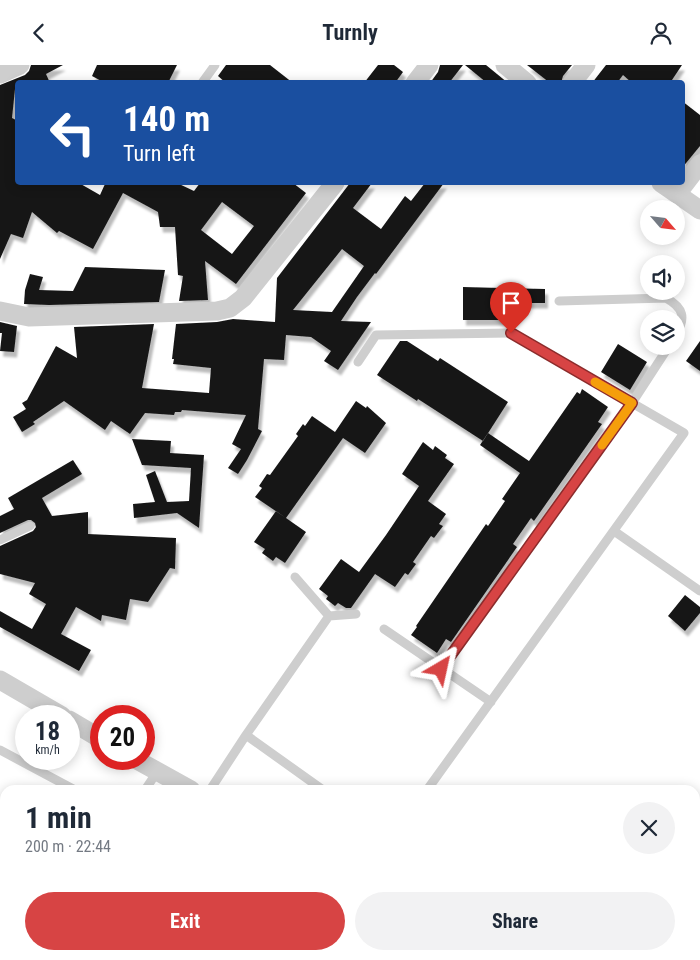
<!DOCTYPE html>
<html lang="en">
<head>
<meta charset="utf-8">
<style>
	:root { --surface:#fff; --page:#f2f2f3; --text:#1f2937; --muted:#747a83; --accent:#d74444 }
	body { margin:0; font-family:"Roboto Condensed",sans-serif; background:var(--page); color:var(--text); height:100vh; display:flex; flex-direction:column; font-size:19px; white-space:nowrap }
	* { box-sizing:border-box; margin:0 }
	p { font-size:16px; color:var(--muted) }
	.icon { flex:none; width:28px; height:28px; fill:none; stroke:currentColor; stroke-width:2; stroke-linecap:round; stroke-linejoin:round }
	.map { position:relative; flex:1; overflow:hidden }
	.drawer { position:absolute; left:0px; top:720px; width:700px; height:175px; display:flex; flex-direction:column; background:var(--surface); border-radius:15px 15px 0 0; box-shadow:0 2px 12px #0003 }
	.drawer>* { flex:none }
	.hud { position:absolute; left:15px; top:15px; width:670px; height:105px; border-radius:5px; box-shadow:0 2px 12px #0003; background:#1a4fa0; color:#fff; overflow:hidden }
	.needle { width:32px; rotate:118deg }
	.buttons { position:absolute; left:640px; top:135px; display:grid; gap:10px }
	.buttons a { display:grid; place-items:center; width:45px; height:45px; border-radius:50%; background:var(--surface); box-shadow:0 2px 12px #0003; font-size:25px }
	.speed { position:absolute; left:15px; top:640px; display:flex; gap:10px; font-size:25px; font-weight:700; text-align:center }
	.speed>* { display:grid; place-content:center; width:65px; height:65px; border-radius:50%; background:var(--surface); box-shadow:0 2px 12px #0003; line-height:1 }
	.speed small { font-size:12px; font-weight:400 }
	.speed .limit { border:8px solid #d22; background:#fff; color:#111 }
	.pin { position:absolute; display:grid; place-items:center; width:42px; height:42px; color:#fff; margin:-51px -21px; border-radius:50% 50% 50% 0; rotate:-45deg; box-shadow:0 0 5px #0007 }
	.pin .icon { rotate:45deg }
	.me { position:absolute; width:55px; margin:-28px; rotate:36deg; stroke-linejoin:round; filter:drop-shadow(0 0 4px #0008) }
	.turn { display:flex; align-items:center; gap:18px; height:105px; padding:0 25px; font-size:22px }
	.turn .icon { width:65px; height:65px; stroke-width:2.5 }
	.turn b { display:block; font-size:35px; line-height:42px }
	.round { display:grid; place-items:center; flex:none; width:52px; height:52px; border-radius:26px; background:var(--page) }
	.headline { display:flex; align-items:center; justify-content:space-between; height:85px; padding:0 25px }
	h1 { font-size:30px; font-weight:700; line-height:38px }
	.primary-button { display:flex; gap:10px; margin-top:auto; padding:10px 25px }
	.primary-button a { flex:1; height:58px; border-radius:30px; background:var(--accent); color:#fff; font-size:20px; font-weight:700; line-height:58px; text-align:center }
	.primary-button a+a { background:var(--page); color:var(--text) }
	header { display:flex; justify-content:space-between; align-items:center; height:65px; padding:0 25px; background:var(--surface); font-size:22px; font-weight:700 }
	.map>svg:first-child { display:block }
</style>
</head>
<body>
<header><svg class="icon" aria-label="back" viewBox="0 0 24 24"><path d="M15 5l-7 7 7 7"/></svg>Turnly<svg class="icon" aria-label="person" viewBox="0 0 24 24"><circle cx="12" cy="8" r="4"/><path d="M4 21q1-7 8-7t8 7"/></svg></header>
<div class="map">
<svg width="700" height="895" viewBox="0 0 700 895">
	<defs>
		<filter id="shadow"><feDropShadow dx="3" dy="5.5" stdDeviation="1" flood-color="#0004"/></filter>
	</defs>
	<rect width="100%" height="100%" fill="#fff"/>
	<!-- building -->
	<path fill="#181818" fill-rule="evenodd" filter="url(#shadow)" d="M31 0H63L46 9 50 18H18V22L15 24 12 53 18 56V118H79L100 130 105 119 103 118H177L194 126 200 118H293L306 128 236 219 205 196 208 235 179 236 183 211 178 210 175 162H160L158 147 123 128 93 184 59 166 57 168 32 147 23 173 11 169 0 194V20L25 10 29 6ZM222 137 254 161 232 189 201 165Z
		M97 0H177L168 18H105L92 11Z
		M226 0H270L293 18H226L218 11Z
		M378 0H394L403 7 395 18H364Z
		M440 0H463L449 18H430L438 7Z
		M465 0H486L508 18H487Z
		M527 0H572L563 11 561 18H550Z
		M606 0H682L670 18H632L623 10 617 18H592Z
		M682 36 700 50V81L682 103Z
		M350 118H372L353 143 381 164 405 131 411 136 425 118H444L376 209 375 208 357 232 341 256 371 257 338 305 324 296 331 286 311 272 286 270 284 295 264 294 258 364 262 366 247 395 238 409 228 403 241 384 232 379 246 350 182 345 181 347H175L174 350 145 348 130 369 111 356 105 365 64 336 33 357 35 359 22 367 13 352 26 344 22 338 27 335 56 281 77 293 74 262 154 259 142 323 209 328 211 303 173 299 174 294H172L176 259 217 257 233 254 275 257 277 213ZM342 184 364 201 332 247 293 245Z
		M85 202 165 205 159 237 49 240 24 239 25 225 30 209 43 212 39 225 73 226Z
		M463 222 545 224V238H509V255H463Z
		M0 257 17 261 14 287 0 286 2 268H0Z
		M400 276H407L438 296 440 293 508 337 483 376 418 334 417 336 377 310Z
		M700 276V306L686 296Z
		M618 279 647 297 630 325 601 307Z
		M582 324 608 342 598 357 602 359 534 456 531 453 513 479 517 482 451 577 446 574 437 588 411 570 417 562 416 561 486 459 488 461 505 436 502 434 520 408 480 380 488 368 529 396 577 327 580 329Z
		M356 336 366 343 367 341 386 358 365 388 343 373 286 453 255 432 262 423 259 421 267 409 270 410 298 371 296 369 303 359 305 361 312 351 335 367Z
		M132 374 171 376 170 388 204 390 199 463 177 448 134 453 133 439 155 437 146 410 155 406 167 437 189 436 191 403 142 400Z
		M423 377 433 385 435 381 447 390 445 393 454 399 428 436 446 449 439 459 443 461 434 473 431 471 413 497 416 499 408 510 405 508 395 522 375 509 351 543H346L338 538 335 541 326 534 328 531 319 524 341 494 359 507 386 470 419 421 402 409Z
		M73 395 82 409 42 433 52 451 88 447V469L176 473 175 504 170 503 148 537 130 534 126 555 102 550 101 556 76 542 61 569 91 585 79 606 0 562V546L32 564 46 539 29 529 35 518 0 509V481L33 466 36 462 35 458 31 455H28L0 468V451L14 444 8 433Z
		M276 446 306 467 285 498 276 492 273 496 262 488 265 484 254 477Z
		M685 530 700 542V548L685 566 668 551Z"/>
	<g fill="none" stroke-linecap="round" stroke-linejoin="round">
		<!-- lane -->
		<path stroke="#cecece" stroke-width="9" d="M202 18 215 0
			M559 236 666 233C684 243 686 253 676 270
			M358 297 376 270 511 268 684 368 427 725
			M614 466 700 526
			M0 475 30 461
			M295 512 329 551 356 549
			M384 564 491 637
			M441 604 632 338 669 281
			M0 685 75 725
			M145 725 157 707
			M210 725 246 670
			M323 725 246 670 329 551
			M386 890 389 895
			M36 895 39 890"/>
		<!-- street -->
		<path stroke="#cecece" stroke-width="19" d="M505 0 527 18
			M0 9 20 0
			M415 18 429 0
			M572 18 586 0
			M661 118 700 145
			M677 129 700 99
			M0 246 29 252 217 246 230 243 243 233 335 118
			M0 615 62 651
			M69 655 101 674
			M135 694 191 725
			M303 895 307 890"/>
	</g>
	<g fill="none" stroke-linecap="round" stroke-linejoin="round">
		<defs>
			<path id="route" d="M441 604 632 338 511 268"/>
		</defs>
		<!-- route casing -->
		<use href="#route" stroke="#8c2c2c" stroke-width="12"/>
		<!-- route -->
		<use href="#route" stroke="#d74444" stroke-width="9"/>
		<!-- slow -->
		<path stroke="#f59e0b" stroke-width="9" d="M595 317 632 338 602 380"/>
	</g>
</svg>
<div class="buttons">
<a><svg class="needle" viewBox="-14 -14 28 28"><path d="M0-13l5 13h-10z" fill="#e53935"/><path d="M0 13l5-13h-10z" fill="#747a83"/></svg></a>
<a><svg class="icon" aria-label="sound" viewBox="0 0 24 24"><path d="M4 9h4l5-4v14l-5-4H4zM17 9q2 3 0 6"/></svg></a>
<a><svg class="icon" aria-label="layers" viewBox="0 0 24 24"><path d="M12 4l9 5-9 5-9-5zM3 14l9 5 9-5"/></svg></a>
</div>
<div class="speed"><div>18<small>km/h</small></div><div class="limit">20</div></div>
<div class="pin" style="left:511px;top:268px;background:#d93025"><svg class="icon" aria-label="arrive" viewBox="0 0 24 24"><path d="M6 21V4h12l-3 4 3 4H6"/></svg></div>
<svg class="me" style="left:441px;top:604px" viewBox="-20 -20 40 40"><path d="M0-17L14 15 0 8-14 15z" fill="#d74444" stroke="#fff" stroke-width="4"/></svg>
<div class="hud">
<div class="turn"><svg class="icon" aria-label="left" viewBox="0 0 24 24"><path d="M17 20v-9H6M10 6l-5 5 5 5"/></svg><div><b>140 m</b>Turn left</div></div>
</div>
<section class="drawer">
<div class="headline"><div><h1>1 min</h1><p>200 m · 22:44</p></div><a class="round"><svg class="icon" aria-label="close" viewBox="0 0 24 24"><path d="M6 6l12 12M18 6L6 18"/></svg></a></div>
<div class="primary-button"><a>Exit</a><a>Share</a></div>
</section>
</div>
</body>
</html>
